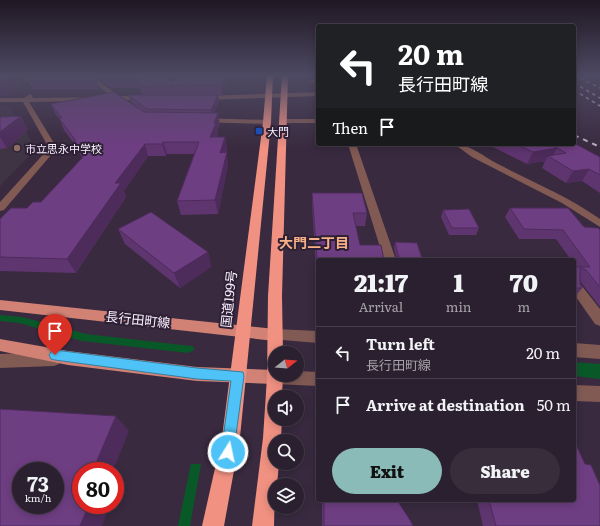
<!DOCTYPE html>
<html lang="en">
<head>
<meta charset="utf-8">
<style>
	:root { --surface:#2b202f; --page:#372d3b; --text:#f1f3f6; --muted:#a6a3aa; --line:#473e4b; --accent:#8bbbb9 }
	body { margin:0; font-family:Literata,"Noto Sans JP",serif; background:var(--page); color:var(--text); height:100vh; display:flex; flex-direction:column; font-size:15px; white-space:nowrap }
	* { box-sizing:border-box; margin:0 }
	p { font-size:13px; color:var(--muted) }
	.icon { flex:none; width:22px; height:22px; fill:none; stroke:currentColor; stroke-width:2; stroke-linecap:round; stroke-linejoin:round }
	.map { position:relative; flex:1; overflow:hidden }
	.side { position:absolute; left:316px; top:258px; width:260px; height:244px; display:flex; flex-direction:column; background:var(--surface); border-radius:4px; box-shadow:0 2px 10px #0003,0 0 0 1px var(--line) }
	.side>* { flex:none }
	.guide { position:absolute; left:316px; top:24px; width:260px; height:122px; border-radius:4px; box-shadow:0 2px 10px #0003,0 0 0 1px var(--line); background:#202124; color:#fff; overflow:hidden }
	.needle { width:26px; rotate:73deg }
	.tools { position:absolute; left:268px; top:346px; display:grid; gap:8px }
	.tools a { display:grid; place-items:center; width:36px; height:36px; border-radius:50%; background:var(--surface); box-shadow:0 2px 10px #0003,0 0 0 1px var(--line); font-size:20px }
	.speed { position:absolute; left:12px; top:462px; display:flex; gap:8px; font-size:20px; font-weight:700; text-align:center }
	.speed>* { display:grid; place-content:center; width:52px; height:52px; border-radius:50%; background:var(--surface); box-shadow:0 2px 10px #0003,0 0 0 1px var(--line); line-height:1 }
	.speed small { font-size:10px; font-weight:400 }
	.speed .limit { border:6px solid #d22; background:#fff; color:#111 }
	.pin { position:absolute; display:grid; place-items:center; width:34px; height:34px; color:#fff; margin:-41px -17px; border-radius:50% 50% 50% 0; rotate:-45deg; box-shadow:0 0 4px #0007 }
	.pin .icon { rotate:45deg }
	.me { position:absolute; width:44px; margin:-22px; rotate:10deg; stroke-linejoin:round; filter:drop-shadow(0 0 3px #0008) }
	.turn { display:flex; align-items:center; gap:14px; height:84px; padding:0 16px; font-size:18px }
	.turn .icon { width:52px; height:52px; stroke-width:2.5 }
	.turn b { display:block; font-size:28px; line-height:34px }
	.then { display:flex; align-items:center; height:38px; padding:0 16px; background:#0003; gap:8px; font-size:15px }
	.eta { display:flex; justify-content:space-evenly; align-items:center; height:68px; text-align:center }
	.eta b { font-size:24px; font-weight:800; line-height:28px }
	.primary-button { display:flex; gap:8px; margin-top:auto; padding:8px 16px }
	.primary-button a { flex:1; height:46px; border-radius:24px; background:var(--accent); color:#111; font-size:16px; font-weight:800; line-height:46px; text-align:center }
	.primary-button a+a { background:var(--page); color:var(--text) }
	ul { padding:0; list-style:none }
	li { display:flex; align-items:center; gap:12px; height:52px; padding:0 16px; border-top:1px solid var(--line) }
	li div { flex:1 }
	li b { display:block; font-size:15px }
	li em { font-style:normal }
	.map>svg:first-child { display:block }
</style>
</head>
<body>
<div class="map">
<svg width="600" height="526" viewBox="0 0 600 526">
	<rect width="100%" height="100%" fill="#392a3f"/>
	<!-- education -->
	<path fill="#3e3443" d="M0 106H8L12 110 34 145V151L0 186Z"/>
	<!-- green -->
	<path fill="#095928" d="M0 315 22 317 86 334 191 346 194 347V350L188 353 82 341 19 323 0 321Z
		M574 362 600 364V379L574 376Z
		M191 464H201L190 526H178Z"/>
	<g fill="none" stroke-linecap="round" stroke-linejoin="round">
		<!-- minor -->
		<path fill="#825a54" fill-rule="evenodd" d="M72 75H91L119 96H145L148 98 145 100H123L120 102 116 100 29 102 57 148 4 210 0 211V202L49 148 23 102H0V98H24L30 94 33 96 32 98 112 97 88 78 70 76Z
			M53 77 51 80 0 82V78Z
			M318 78V82L310 83 307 81Z
			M318 92V96L203 100 200 98 203 96Z
			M199 118 267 120 271 122 267 124 202 122 198 120Z
			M280 119H318V123H280Z
			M348 144H356L396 260H384Z
			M454 144C470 144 484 157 498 164 532 182 568 196 600 219V227L562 203 472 157Z
			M574 279 578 281 600 309V326L595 324 574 294Z
			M275 329 318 331V343L270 339 268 335 270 331Z
			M574 343 600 345V359L574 357Z
			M54 352 59 354 62 359 59 364 54 366 0 368V354Z
			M275 370V375H297V371L318 372V386L275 384 269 382 267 377 269 372Z
			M574 385 600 386V402L574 401Z"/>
		<!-- major -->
		<path fill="#d18275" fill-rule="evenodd" d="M0 300 275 329 280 331 282 335 280 339 275 341 0 310Z
			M0 339 68 351 197 367 275 370V375H282L283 377 281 382 275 384 197 381 68 365 0 351Z"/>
		<!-- highway -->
		<path fill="#f19182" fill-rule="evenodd" d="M267 75H273L271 122 240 437 224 526H202L222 437 263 122Z
			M282 75H288L282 296 283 353H275V375H283L282 397H275V419H282L281 438V441H275V463H279L277 485H275L274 526H252L263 438 267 377 268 296Z"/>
		<!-- rail-far1 -->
		<path stroke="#bcb1c2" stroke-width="1.5" stroke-dasharray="3.5 3.5" stroke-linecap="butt" d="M574 75 600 88
			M574 83 600 98
			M574 90 600 106"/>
		<!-- rail -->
		<path stroke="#bcb1c2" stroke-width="2" stroke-dasharray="5 5" stroke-linecap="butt" d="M574 135 600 147"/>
	</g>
	<!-- wall -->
	<path fill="#5f3570" d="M92 75H161L173 82 179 75H230L222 95H218L219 102 214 113 220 125 217 131 218 135 217 137H225L227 150 226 153 228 165 218 214 181 215 177 201 194 154H167L166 156H148L124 191 126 197 76 273 0 271V219L41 202 82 158 76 146 64 130 60 120 56 115 51 104 143 112 131 102 128 95H142L140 88H112Z
		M97 81 99 89H33L29 82Z
		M0 117 28 130 7 148 0 149Z
		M487 144H550L554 146 600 157V193L582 181 566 183 542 168 545 161 527 164Z
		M312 193 367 213 365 226H356L318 260V284H317L312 206Z
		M510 208 584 227 600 230V307L580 281V284L582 288 574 298V267H576L574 264V260H571L556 239H519L505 217Z
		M443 210 479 228 476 235H449L441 217Z
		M118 229 208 252 211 267 180 288 125 244Z
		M395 242 422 258 421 260H397L394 248Z
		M322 500H397L413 526H322Z
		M477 500H574L600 526H483Z"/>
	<!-- shaded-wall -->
	<path fill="#4d2b5b" d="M14 75H23L26 82 5 96 0 97V83Z
		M225 75H230L222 95 221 85Z
		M218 95 219 102 212 118 211 110Z
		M218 113 220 125 217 131 218 135 212 150 210 137 214 123Z
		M21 116 28 130 7 148 0 137V132Z
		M225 137 227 150 222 165 220 153Z
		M163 142 167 154 166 156 162 144Z
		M145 144 148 156 124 191 126 197 76 273 67 259 115 183Z
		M557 148 552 158 548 156 545 161 527 164 533 152Z
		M227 152 228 165 218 214 215 200Z
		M589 169 582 181 566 183 573 171Z
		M208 252 211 267 180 288 174 273Z
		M116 416 129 431 113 471H103L96 463Z
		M115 475 120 479 115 491Z
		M89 505H110L102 526H80Z"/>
	<!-- building -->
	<path fill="#6e3e82" stroke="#4d2b5b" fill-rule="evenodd" d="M0 75H14L0 83Z
		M39 75H88L97 81 29 82Z
		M102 75H161L173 82 179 75H225L221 85 140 86 139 79H108Z
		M114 92 144 112 218 113 214 123H216L210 137H225L220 153 227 152 215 200 177 201 199 142H163L162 144H145L115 183H121L67 259 0 257V219L11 208H27L33 202H41L83 157 74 141H76L59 118H62L51 104Z
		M128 95H218L211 110 147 109Z
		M21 116 0 132V117Z
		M574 143 600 157V175L589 169 573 171 548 156 566 153 554 146 555 144H574Z
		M516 144H550L557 148 533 152Z
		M312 193H362L367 213H353L360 245H381L384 260H318V271Z
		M510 208H568L584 227 598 228 600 230V287L586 270 581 268 580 269V284L582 288H574V267H590L563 230 524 229Z
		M469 209 479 228H452L443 210Z
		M151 212 208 252 174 273 118 229Z
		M395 242 417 243 422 258H399Z
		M0 409 116 416 96 463 105 466 103 471H81V505H89L80 526H0ZM21 471H55V505H21Z
		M574 440 585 464 591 465 600 485V526H496L489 500H574Z
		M324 500H397L410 520 413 526H324Z"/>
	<!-- sky -->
	<linearGradient id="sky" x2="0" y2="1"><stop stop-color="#1f1723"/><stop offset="0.51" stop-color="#4e4a63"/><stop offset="1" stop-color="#4e4a63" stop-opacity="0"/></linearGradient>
	<rect width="600" height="148" fill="url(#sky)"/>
	<!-- route -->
	<path fill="#4fc3f7" stroke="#337fa1" d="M55 350 197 368 243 372 244 376 233 457 228 459 223 457 221 452 231 381 197 379 55 360 51 359 49 355 51 352Z"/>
	<!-- markers -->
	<rect fill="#1a4fb4" stroke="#2e2035" stroke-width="1.5" x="255" y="127" width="8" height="8" rx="2"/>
	<circle fill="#8d6e63" stroke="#2e2035" stroke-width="1.5" cx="17" cy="148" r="4"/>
	<g text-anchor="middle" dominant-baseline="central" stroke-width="4" stroke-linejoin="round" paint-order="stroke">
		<!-- far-poi labels -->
		<g font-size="11" fill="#faf0ff" stroke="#2e2035" text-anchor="start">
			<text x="267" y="131">大門</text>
			<text x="25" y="148">市立思永中学校</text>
		</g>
		<!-- street labels -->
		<g font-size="13" fill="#faf0ff" stroke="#2e2035">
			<text transform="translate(228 299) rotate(-84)">国道199号</text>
			<text transform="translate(138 319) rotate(6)">長行田町線</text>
		</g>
		<!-- neighbourhood labels -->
		<g font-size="14" font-weight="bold" fill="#f7b087" stroke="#2e2035">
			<text x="314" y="242">大門二丁目</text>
		</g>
	</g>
</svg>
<div class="tools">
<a><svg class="needle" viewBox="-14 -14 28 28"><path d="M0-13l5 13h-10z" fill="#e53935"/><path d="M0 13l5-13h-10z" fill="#a6a3aa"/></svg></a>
<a><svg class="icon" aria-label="sound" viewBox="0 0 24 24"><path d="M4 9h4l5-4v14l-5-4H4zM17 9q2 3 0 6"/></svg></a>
<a><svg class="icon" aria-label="search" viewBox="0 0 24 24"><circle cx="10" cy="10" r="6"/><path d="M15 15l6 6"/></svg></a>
<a><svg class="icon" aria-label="layers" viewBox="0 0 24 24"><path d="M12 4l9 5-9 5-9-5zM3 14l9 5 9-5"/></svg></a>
</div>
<div class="speed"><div>73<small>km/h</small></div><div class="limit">80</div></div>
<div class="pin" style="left:55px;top:355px;background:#d93025"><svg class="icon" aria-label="arrive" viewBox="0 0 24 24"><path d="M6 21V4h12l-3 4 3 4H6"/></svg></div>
<svg class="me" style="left:228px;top:452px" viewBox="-20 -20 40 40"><circle r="17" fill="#4fc3f7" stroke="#fff" stroke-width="3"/><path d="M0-11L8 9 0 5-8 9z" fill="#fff"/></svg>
<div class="guide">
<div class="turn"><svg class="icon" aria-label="left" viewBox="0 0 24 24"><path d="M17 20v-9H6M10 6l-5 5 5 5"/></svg><div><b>20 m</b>長行田町線</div></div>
<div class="then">Then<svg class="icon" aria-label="arrive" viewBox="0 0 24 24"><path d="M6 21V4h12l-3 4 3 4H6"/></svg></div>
</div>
<section class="side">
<div class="eta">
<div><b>21:17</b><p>Arrival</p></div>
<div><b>1</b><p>min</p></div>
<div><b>70</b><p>m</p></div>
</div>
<ul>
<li><svg class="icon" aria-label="left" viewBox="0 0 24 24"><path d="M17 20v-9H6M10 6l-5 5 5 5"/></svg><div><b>Turn left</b><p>長行田町線</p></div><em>20 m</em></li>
<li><svg class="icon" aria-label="arrive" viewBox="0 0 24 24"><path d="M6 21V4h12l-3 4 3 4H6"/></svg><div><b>Arrive at destination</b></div><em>50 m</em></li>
</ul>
<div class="primary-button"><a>Exit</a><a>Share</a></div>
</section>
</div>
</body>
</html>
